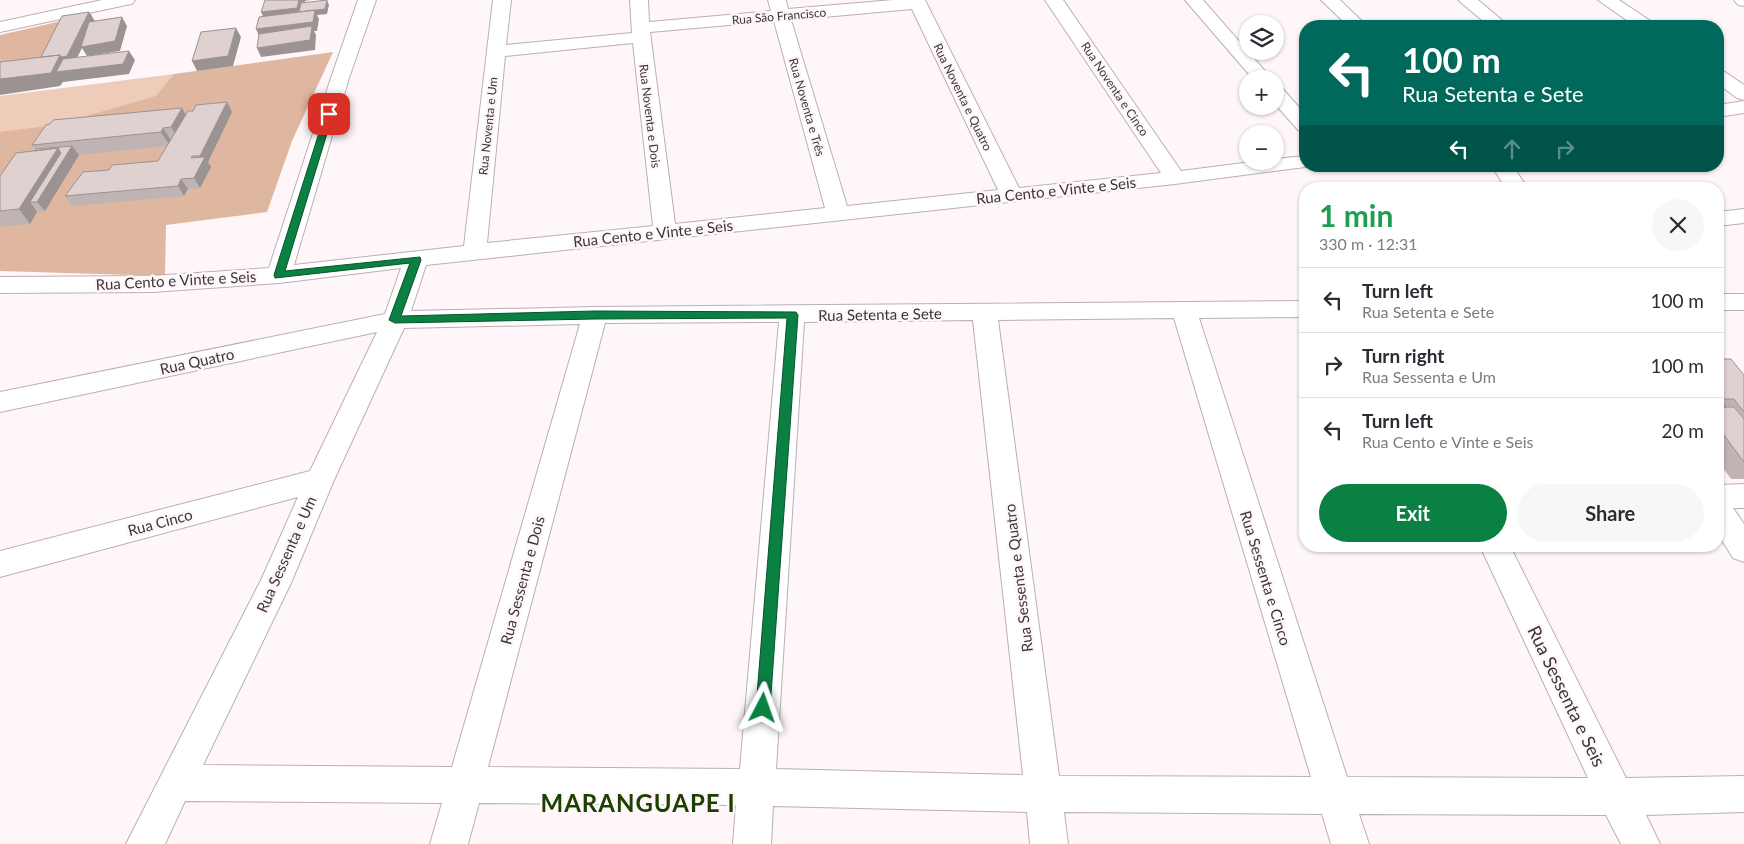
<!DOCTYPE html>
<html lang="en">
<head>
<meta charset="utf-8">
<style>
	:root { --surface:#fff; --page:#f7f7f7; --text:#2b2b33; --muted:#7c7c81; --line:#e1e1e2; --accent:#0b8043 }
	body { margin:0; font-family:Lato,sans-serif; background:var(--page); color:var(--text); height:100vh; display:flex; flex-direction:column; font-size:19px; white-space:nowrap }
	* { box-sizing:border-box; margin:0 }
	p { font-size:16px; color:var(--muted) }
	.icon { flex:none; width:28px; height:28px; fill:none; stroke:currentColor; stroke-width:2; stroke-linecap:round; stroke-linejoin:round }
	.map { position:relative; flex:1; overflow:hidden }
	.side { position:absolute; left:1299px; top:182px; width:425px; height:370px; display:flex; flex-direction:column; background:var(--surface); border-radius:20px; box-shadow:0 1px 4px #0004 }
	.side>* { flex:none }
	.hud { position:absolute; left:1299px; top:20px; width:425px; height:152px; border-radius:20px; box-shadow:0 1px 4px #0004; background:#00695c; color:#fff; overflow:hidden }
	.fabs { position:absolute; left:1239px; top:15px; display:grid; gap:10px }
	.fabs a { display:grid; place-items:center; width:45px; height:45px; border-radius:50%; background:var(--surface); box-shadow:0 1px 4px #0004; font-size:25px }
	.pin { position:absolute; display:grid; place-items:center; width:42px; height:42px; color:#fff; margin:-21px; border-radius:10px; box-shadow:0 2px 8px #0006 }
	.me { position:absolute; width:55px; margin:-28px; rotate:4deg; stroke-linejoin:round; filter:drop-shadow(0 0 4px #0008) }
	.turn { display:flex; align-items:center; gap:18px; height:105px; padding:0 20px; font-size:22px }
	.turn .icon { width:65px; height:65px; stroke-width:2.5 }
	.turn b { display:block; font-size:35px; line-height:42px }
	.lanes { display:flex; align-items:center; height:48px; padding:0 20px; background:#0003; justify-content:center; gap:25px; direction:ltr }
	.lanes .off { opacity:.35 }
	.round { display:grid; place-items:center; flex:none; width:52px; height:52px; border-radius:26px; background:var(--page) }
	.headline { display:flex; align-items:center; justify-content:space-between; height:85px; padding:0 20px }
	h1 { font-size:30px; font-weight:700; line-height:38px; color:#1e9e55 }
	.primary-button { display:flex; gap:10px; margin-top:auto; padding:10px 20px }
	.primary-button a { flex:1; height:58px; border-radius:30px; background:var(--accent); color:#fff; font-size:20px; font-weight:700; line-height:58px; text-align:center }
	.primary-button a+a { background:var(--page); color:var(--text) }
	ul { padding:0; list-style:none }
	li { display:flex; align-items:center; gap:15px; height:65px; padding:0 20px; border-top:1px solid var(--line) }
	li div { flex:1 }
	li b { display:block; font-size:19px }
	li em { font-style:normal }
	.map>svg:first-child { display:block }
</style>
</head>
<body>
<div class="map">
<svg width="1744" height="844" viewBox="0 0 1744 844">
	<rect width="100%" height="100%" fill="#fef6f9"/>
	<!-- green -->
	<path fill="#eeccb9" d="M174 74 152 121 0 141V96Z"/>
	<!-- forest -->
	<path fill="#dfb69f" d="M92 14 89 22 47 66 0 72V35Z
		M333 52 292 141 267 212 166 225 165 276 0 271V132L55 125 156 96 174 74Z"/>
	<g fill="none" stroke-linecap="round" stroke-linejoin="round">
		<defs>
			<path id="minor" d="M358 0H376L349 78 294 265 464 246 493 0H511L506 45 632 33 630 0H648L649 22 771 11 768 0H786L788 9 893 0H925L1019 188 1161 173 1045 0H1063L1181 171 1259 161H1275V159L1305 156V166H1313L1175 184 426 265 411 311 595 307 1305 301V317L1199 318 1347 777 1588 778 1480 546H1510L1626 778 1744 776V812L1646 815 1660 844H1621L1606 815 1359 814 1369 844H1331L1322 814 1064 812 1068 844H1030L1027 812 773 806 771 844H733L736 805 479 803 468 844H430L442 803 185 801 165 844H126L262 578 298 497 0 577V551L310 471 377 332 0 412V392L385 314 401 268 279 283 152 292 0 293V277L152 276 269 268 331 78ZM912 9 998 190 847 206 791 20ZM774 21 825 208 675 224 650 32ZM633 43 653 226 487 243 505 56ZM1174 318 1311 777 1059 776 998 320ZM973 320 1023 775 776 769 804 322ZM779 322 740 769 488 767 605 323ZM580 324 452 767 203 765 291 583 334 480 404 328Z
				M1185 0H1203L1272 79H1253Z
				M1321 0H1340L1367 26H1348Z
				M1458 0H1478L1509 26H1489Z
				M1598 0H1619L1652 22 1655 26H1635Z
				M1734 0H1744V6L1738 5Z
				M1718 70 1725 72 1744 85V100L1737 98 1718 84Z
				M1275 86 1282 88 1305 114V132L1298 130 1275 104Z
				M1744 101V113L1718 117V105Z
				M1492 166H1513L1528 189H1506Z
				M1744 209V223L1718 226V212Z
				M1718 294H1744V310H1718Z
				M1744 484V508H1733L1744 524V562L1733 558 1718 534V485Z"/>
			<path id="major" d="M102 0H135L132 4 126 5 0 32V22Z"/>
		</defs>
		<!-- minor casing -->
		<use href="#minor" stroke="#bbafb3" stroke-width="2"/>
		<!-- major casing -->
		<use href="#major" stroke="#bbafb3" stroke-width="2"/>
		<!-- minor -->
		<use href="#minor" fill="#fff" fill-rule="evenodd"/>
		<!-- major -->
		<use href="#major" fill="#fff" fill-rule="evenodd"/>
	</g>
	<!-- wall -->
	<path fill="#bfb4b3" d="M227 102 232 112 208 162 211 167 200 188 188 189 184 196 72 206 65 196 109 170 158 161 167 146 79 155 45 211 37 212 30 224 0 227V176L35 151 36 150 32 145 186 115 193 111Z
		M1718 359 1744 375V479H1731L1718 461Z"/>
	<!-- shaded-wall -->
	<path fill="#9b9292" d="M299 0H310L305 1 302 12 327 0 329 5 327 14 317 15 319 19 317 31H314L316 35 315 50 261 57 257 48 260 38 256 29 265 21 261 12Z
		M89 12 95 21 122 17 127 26 120 51 87 56 82 48 73 66 129 51 135 60 129 74 63 82 60 86 0 95V79L46 70Z
		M236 28 241 37 233 66 197 71 192 61Z
		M227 102 232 112 208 162 211 167 200 188 194 178 203 160 200 156Z
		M182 108 190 122 180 141 171 127Z
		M163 128 172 142 170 146 161 132Z
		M72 146 79 155 45 211 37 202H30L37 212 30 224 19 209 58 148Z
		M181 179 188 189 184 196 178 186Z"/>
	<!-- building -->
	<path fill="#ded1d0" stroke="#9b9292" d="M265 0H299L297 8 261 12Z
		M327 0 325 9 299 12 301 3Z
		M315 10 313 22 256 29 259 17Z
		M89 12 67 56 62 57 60 55 41 57 62 16Z
		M122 17 115 41 81 47 89 22Z
		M312 26 310 40 257 48 259 34Z
		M236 28 228 56 192 61 201 32Z
		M129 51 123 64 56 72 63 59Z
		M60 55 51 73 0 79V62Z
		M227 102 200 156H192L191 158 205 157 194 178 181 179 178 186 65 196 83 172 109 170 112 165 158 161 188 111H193L196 105Z
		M182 108 171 127 163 128 161 132 32 145 46 125 50 124 53 120Z
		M72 146 37 202H30L61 153 58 148 35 151 36 149Z
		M58 148 19 209 0 211V176L16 153Z
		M1718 359H1731L1744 375V410L1743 411 1734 399H1720L1726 407H1718Z
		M1718 407H1734L1744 419V462L1718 427Z"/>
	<!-- route -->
	<path fill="#0b8043" stroke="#07532c" d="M329 111 333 114 285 271 420 257 421 260 401 316 595 311 796 312 798 315 770 708 768 713 763 715 758 713 756 708 787 318 595 319 395 323 389 320 410 263 275 278 274 275 325 114Z"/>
	<g text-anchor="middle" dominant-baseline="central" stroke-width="5" stroke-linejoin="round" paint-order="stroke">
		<!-- far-street labels -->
		<g font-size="12" fill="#3b3638" stroke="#fef6f9">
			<text transform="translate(779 16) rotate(-5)">Rua São Francisco</text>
			<text transform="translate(1115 89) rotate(56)">Rua Noventa e Cinco</text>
			<text transform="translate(963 97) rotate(64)">Rua Noventa e Quatro</text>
			<text transform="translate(807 107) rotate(74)">Rua Noventa e Três</text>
			<text transform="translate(650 116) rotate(83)">Rua Noventa e Dois</text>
			<text transform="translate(488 126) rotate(-84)">Rua Noventa e Um</text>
		</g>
		<!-- street labels -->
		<g font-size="15" fill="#3b3638" stroke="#fef6f9">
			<text transform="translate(1056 190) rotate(-6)">Rua Cento e Vinte e Seis</text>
			<text transform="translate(653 233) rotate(-6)">Rua Cento e Vinte e Seis</text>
			<text transform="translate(176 280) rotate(-3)">Rua Cento e Vinte e Seis</text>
			<text transform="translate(880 314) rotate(-1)">Rua Setenta e Sete</text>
			<text transform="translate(197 361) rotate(-12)">Rua Quatro</text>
			<text transform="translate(160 522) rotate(-15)">Rua Cinco</text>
			<text transform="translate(286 554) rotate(-66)">Rua Sessenta e Um</text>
			<text transform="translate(1018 578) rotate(-97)">Rua Sessenta e Quatro</text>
			<text transform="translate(1266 578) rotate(73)">Rua Sessenta e Cinco</text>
			<text transform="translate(522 580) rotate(-75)">Rua Sessenta e Dois</text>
		</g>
		<!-- near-street labels -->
		<g font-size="18" fill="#3b3638" stroke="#fef6f9">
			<text transform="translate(1567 696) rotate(64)">Rua Sessenta e Seis</text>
		</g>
		<!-- near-district labels -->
		<g font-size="24" font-weight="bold" letter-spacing="1" fill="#1b4000" stroke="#fef6f9">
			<text x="638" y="802">MARANGUAPE I</text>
		</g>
	</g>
</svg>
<div class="fabs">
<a><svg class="icon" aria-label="layers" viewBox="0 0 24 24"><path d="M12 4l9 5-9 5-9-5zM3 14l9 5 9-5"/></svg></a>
<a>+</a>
<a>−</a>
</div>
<div class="pin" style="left:329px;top:114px;background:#d93025"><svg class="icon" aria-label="arrive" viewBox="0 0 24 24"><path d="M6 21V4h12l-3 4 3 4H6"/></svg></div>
<svg class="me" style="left:763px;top:708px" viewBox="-20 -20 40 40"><path d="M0-17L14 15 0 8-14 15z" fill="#0b8043" stroke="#fff" stroke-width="4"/></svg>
<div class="hud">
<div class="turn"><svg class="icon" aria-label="left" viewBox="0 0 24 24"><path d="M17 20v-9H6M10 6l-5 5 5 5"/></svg><div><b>100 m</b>Rua Setenta e Sete</div></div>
<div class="lanes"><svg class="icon" aria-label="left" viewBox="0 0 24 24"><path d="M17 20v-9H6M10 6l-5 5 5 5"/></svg><svg class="icon off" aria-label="ahead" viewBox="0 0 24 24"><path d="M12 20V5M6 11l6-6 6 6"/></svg><svg class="icon off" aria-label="right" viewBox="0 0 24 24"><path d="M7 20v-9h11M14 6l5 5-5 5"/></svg></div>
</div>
<section class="side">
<div class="headline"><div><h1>1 min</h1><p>330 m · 12:31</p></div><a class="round"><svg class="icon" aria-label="close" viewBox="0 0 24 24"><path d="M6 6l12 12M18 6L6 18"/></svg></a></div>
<ul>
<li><svg class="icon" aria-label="left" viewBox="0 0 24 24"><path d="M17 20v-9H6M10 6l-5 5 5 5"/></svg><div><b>Turn left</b><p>Rua Setenta e Sete</p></div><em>100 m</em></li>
<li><svg class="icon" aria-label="right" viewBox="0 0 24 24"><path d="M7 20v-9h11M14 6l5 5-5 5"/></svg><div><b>Turn right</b><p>Rua Sessenta e Um</p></div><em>100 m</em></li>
<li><svg class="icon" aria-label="left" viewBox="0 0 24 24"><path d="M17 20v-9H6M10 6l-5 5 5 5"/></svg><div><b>Turn left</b><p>Rua Cento e Vinte e Seis</p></div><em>20 m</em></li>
</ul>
<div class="primary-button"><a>Exit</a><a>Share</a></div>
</section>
</div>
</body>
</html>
